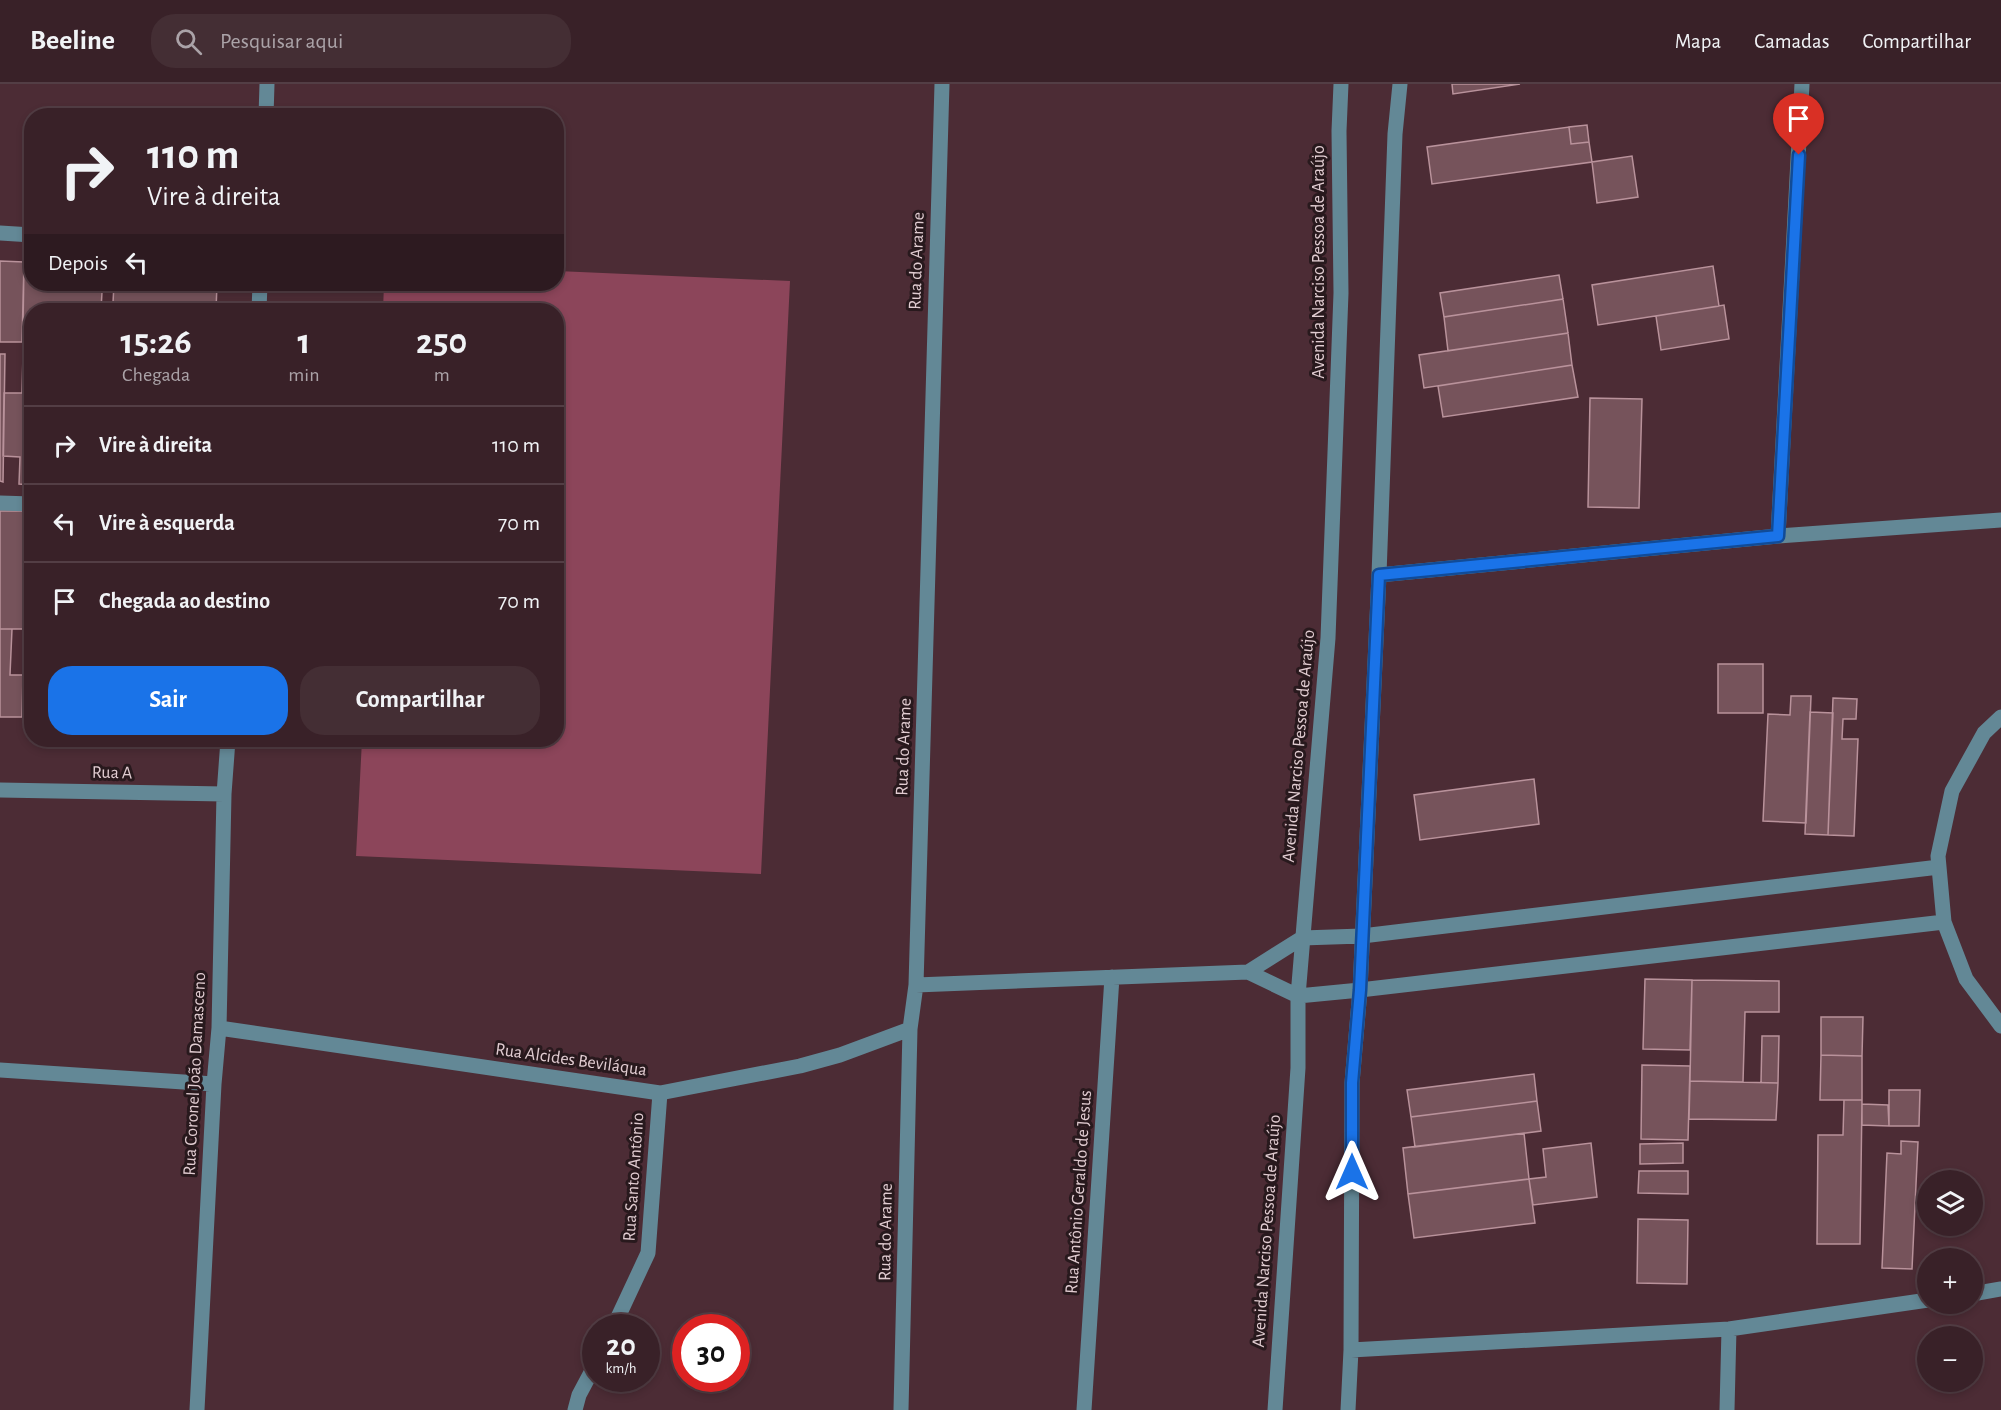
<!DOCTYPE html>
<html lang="pt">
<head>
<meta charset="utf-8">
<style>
	:root { --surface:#392128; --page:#442e34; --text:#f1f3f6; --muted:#aba3a8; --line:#533e45; --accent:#1a73e8 }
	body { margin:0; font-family:"Alegreya Sans",sans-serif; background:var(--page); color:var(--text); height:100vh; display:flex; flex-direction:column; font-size:22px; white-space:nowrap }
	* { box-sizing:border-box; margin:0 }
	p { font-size:20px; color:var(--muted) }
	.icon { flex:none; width:33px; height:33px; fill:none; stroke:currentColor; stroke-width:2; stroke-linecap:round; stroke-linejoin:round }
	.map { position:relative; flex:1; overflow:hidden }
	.details { position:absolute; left:24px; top:219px; width:540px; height:444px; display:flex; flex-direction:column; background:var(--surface); border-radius:24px; box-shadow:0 3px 9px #0003,0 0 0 2px var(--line) }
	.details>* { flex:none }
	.banner { position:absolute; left:24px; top:24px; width:540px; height:183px; border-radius:24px; box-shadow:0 3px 9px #0003,0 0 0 2px var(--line); background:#392128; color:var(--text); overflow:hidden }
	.buttons { position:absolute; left:1917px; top:1086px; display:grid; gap:12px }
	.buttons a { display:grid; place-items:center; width:66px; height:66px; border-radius:50%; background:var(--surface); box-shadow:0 3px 9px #0003,0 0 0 2px var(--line); font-size:30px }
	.speed { position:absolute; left:582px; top:1230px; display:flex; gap:12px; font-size:30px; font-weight:700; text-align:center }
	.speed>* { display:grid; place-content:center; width:78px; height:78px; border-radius:50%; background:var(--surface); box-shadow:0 3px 9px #0003,0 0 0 2px var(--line); line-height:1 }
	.speed small { font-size:15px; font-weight:400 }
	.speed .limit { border:9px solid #d22; background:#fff; color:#111 }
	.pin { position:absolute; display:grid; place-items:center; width:51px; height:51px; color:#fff; margin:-62px -26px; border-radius:50% 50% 50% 0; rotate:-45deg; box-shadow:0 0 6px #0007 }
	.pin .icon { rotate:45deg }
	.me { position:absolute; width:66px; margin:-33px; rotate:0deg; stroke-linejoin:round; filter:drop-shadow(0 0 4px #0008) }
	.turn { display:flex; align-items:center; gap:21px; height:126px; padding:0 24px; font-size:27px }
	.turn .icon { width:78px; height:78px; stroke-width:2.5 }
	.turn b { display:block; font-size:42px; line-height:51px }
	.then { display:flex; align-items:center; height:57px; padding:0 24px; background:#0003; gap:12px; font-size:22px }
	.eta { display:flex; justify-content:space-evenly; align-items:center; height:102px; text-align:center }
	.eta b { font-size:36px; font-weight:600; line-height:42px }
	.action { display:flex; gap:12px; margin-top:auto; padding:12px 24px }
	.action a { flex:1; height:69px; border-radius:24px; background:var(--accent); color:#fff; font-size:24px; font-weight:600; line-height:69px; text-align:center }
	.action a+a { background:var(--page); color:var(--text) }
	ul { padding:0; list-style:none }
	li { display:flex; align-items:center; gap:18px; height:78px; padding:0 24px; border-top:2px solid var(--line) }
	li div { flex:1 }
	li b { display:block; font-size:22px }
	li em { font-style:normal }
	header { display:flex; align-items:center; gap:36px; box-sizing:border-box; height:84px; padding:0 30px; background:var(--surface); border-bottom:2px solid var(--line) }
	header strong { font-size:28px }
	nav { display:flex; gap:33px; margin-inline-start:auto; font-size:21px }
	.search { width:420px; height:54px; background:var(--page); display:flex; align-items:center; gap:15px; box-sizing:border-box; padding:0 21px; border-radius:24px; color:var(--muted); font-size:22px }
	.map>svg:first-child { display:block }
</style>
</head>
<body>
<header>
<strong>Beeline</strong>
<div class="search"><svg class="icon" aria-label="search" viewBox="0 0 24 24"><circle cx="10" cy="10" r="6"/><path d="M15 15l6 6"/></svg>Pesquisar aqui</div>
<nav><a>Mapa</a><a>Camadas</a><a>Compartilhar</a></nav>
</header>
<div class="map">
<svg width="2001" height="1326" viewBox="0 0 2001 1326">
	<rect width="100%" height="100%" fill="#4c2c35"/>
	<!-- green -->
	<path fill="#8c455a" d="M557 187 790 197 761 790 356 772 362 656H556V226H383L384 200H556Z"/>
	<!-- building -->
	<path fill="#76535b" stroke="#b9929b" stroke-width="1.5" d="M1452 0H1520L1453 10Z
		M1587 41 1589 58 1571 60 1569 43Z
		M1569 43 1571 60 1589 58 1592 78 1432 100 1427 63Z
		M1632 72 1638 113 1597 119 1592 78Z
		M0 177 24 178 22 258H0Z
		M24 178H32V200H114L113 208H102L101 226H32V246L23 245Z
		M1713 182 1719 222 1598 241 1592 201Z
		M1559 191 1563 215 1444 233 1440 209Z
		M114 200H217L216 226H101L102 219H113Z
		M1563 215 1568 249 1448 267 1444 233Z
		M1724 221 1729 255 1661 266 1656 232Z
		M1568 249 1572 281 1424 304 1419 271Z
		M0 270H5L3 398 0 397Z
		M23 270H32V401L19 400 20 373 3 372 4 309H22Z
		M1572 281 1578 313 1443 333 1438 302Z
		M1590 314 1642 315 1639 424 1588 423Z
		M0 427H29L24 545H0Z
		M29 427H32V548H24Z
		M0 545H12L10 591H23L22 633H0Z
		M1718 580H1763V629H1718Z
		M24 581H32V634L22 633Z
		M1791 612H1811L1806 739 1763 737 1768 630 1790 631Z
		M1833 614 1857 615 1856 635H1843L1842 655H1858L1854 752 1828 751Z
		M1810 628 1833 629 1828 751 1805 750Z
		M1534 695 1539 740 1420 756 1414 711Z
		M1645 895 1692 896 1690 966 1643 965Z
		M1692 896 1779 897V928H1745L1743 998 1690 997Z
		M1821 933H1863L1862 972 1821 971Z
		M1762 952H1779L1778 999H1761Z
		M1821 971 1862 972V1016H1820Z
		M1642 981 1690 982 1688 1056 1641 1055Z
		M1534 990 1537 1017 1411 1033 1407 1006Z
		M1690 997 1778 999 1776 1036 1689 1035Z
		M1889 1006H1920L1919 1042H1889Z
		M1844 1016H1862L1860 1160H1817L1818 1051H1843Z
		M1537 1017 1541 1047 1415 1063 1411 1033Z
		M1862 1020 1888 1021 1889 1042 1862 1041Z
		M1524 1049 1529 1095 1408 1110 1403 1064Z
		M1901 1057 1918 1058 1912 1185 1882 1184 1887 1069 1901 1070Z
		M1591 1059 1597 1113 1533 1121 1529 1095 1546 1093 1543 1065Z
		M1683 1059V1079L1640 1080V1060Z
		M1639 1087H1688V1110L1638 1109Z
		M1529 1095 1535 1139 1414 1154 1408 1110Z
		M1638 1135 1688 1136 1687 1200 1637 1199Z"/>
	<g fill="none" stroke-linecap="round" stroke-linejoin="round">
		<!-- minor -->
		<path stroke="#638896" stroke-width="15" d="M266 32 267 0
			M0 149 32 151
			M259 226 260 200
			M0 419 32 420
			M1778 452 1802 0
			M1379 491 1778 452 2001 436
			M2001 633 1984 649 1952 707 1938 772 1944 838 1966 895 2001 942
			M0 706 224 710
			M1248 888 1302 854 1362 852 1939 783
			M916 901 1248 888 1298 912 1360 906 1944 838
			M219 944 660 1009 800 982 840 971 910 945
			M0 986 214 1000
			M1972 1210 2001 1205
			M613 1244 648 1169 660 1009
			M1351 1266 1729 1245 1928 1216
			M197 1326 214 1000 219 944 224 710 228 656
			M575 1326 579 1311 596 1279
			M901 1326 910 945 916 901 942 0
			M1084 1326 1112 893
			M1275 1326 1298 984V912L1328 554 1341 209 1339 47 1341 0
			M1348 1326 1351 1266 1352 999 1360 906 1379 491 1395 50 1400 0
			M1727 1326 1729 1245"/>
	</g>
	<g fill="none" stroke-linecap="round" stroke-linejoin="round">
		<defs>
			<path id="route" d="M1352 1088V999L1360 906 1379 491 1778 452 1799 71"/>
		</defs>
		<!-- route casing -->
		<use href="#route" stroke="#114b97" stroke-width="15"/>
		<!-- route -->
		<use href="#route" stroke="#1a73e8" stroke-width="10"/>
	</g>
	<g text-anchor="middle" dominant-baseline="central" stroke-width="6" stroke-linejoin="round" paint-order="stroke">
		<!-- street labels -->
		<g font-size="18" fill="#e1ccd1" stroke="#28191d">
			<text transform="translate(917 177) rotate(-88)">Rua do Arame</text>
			<text transform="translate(1319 178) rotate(-90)">Avenida Narciso Pessoa de Araújo</text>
			<text transform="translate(1299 662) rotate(-85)">Avenida Narciso Pessoa de Araújo</text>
			<text transform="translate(904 663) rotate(-88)">Rua do Arame</text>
			<text transform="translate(112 689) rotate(1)">Rua A</text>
			<text transform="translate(571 976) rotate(8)">Rua Alcides Beviláqua</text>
			<text transform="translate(195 990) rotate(-87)">Rua Coronel João Damasceno</text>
			<text transform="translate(634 1093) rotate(-86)">Rua Santo Antônio</text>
			<text transform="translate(1079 1108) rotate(-86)">Rua Antônio Geraldo de Jesus</text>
			<text transform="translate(1267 1147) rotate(-86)">Avenida Narciso Pessoa de Araújo</text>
			<text transform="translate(886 1148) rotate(-89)">Rua do Arame</text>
		</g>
	</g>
</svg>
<div class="buttons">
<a><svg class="icon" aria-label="layers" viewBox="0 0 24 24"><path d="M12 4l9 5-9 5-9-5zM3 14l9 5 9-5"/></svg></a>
<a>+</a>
<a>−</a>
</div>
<div class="speed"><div>20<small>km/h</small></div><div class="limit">30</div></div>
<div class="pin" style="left:1799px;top:71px;background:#d93025"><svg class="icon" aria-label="arrive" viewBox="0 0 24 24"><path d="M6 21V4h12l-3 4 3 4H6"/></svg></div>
<svg class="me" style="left:1352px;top:1088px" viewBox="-20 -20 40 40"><path d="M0-17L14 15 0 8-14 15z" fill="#1a73e8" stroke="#fff" stroke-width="4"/></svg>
<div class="banner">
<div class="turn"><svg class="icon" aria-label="right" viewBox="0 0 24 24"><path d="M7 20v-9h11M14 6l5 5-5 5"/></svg><div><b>110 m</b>Vire à direita</div></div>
<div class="then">Depois<svg class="icon" aria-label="left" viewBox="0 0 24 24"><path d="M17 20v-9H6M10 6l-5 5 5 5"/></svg></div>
</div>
<section class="details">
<div class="eta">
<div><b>15:26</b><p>Chegada</p></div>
<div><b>1</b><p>min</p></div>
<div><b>250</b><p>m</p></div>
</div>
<ul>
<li><svg class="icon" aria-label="right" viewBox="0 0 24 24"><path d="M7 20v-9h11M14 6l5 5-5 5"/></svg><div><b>Vire à direita</b></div><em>110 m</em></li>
<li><svg class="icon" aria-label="left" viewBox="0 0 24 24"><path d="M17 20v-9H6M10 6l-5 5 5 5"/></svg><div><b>Vire à esquerda</b></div><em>70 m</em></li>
<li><svg class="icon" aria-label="arrive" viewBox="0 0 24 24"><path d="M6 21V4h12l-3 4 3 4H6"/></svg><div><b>Chegada ao destino</b></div><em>70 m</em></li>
</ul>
<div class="action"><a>Sair</a><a>Compartilhar</a></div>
</section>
</div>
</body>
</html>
